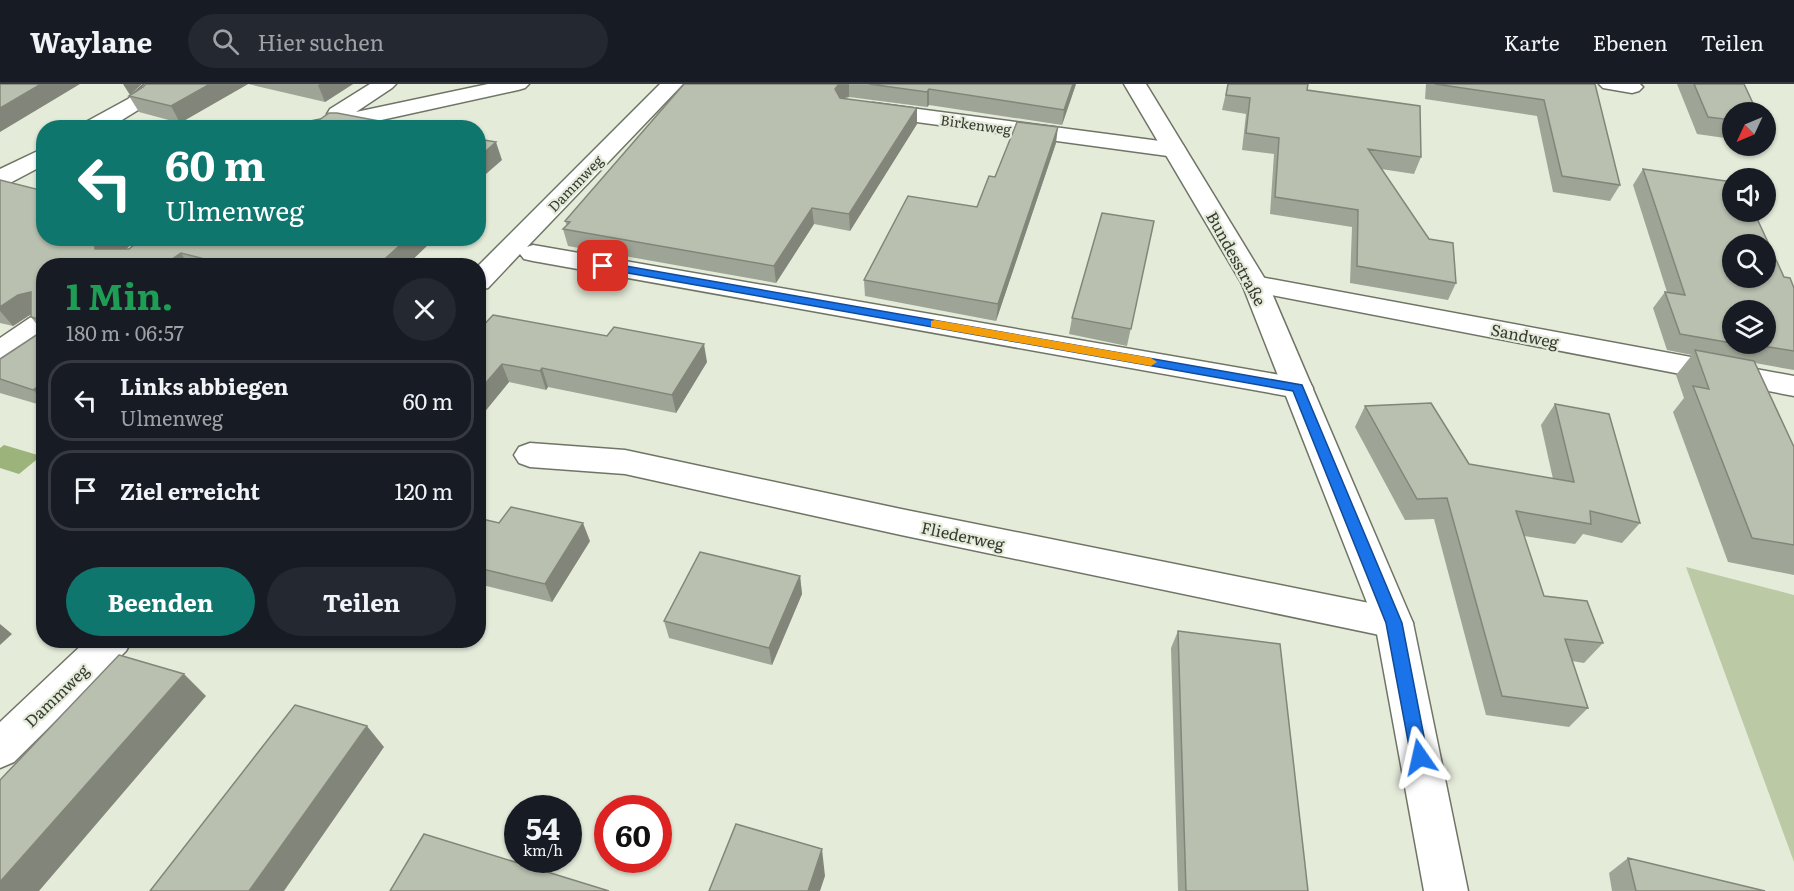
<!DOCTYPE html>
<html lang="de">
<head>
<meta charset="utf-8">
<style>
	:root { --surface:#171b24; --page:#242831; --text:#f1f3f6; --muted:#9ea1a6; --line:#363941; --accent:#0f766e }
	body { margin:0; font-family:Literata,serif; background:var(--page); color:var(--text); height:100vh; display:flex; flex-direction:column; font-size:22px; white-space:nowrap }
	* { box-sizing:border-box; margin:0 }
	p { font-size:20px; color:var(--muted) }
	.icon { flex:none; width:33px; height:33px; fill:none; stroke:currentColor; stroke-width:2; stroke-linecap:round; stroke-linejoin:round }
	.map { position:relative; flex:1; overflow:hidden }
	.sheet { position:absolute; left:36px; top:174px; width:450px; height:390px; display:flex; flex-direction:column; background:var(--surface); border-radius:24px; box-shadow:0 2px 4px #0004 }
	.sheet>* { flex:none }
	.top-card { position:absolute; left:36px; top:36px; width:450px; height:126px; border-radius:24px; box-shadow:0 2px 4px #0004; background:#0f766e; color:#fff; overflow:hidden }
	.needle { width:39px; rotate:226deg }
	.fabs { position:absolute; left:1722px; top:18px; display:grid; gap:12px }
	.fabs a { display:grid; place-items:center; width:54px; height:54px; border-radius:50%; background:var(--surface); box-shadow:0 2px 4px #0004; font-size:30px }
	.speed { position:absolute; left:504px; top:711px; display:flex; gap:12px; font-size:30px; font-weight:700; text-align:center }
	.speed>* { display:grid; place-content:center; width:78px; height:78px; border-radius:50%; background:var(--surface); box-shadow:0 2px 4px #0004; line-height:1 }
	.speed small { font-size:15px; font-weight:400 }
	.speed .limit { border:9px solid #d22; background:#fff; color:#111 }
	.pin { position:absolute; display:grid; place-items:center; width:51px; height:51px; color:#fff; margin:-26px; border-radius:12px; box-shadow:0 3px 9px #0006 }
	.me { position:absolute; width:66px; margin:-33px; rotate:349deg; stroke-linejoin:round; filter:drop-shadow(0 0 4px #0008) }
	.turn { display:flex; align-items:center; gap:21px; height:126px; padding:0 30px; font-size:27px }
	.turn .icon { width:78px; height:78px; stroke-width:2.5 }
	.turn b { display:block; font-size:42px; line-height:51px }
	.round { display:grid; place-items:center; flex:none; width:63px; height:63px; border-radius:32px; background:var(--page) }
	.summary { display:flex; align-items:center; justify-content:space-between; height:102px; padding:0 30px }
	h1 { font-size:36px; font-weight:700; line-height:45px; color:#1e9e55 }
	.action { display:flex; gap:12px; margin-top:auto; padding:12px 30px }
	.action a { flex:1; height:69px; border-radius:36px; background:var(--accent); color:#fff; font-size:24px; font-weight:700; line-height:69px; text-align:center }
	.action a+a { background:var(--page); color:var(--text) }
	ul { padding:0; list-style:none }
	li { display:flex; align-items:center; gap:18px; height:81px; margin:0 12px 9px; padding:0 18px; border:3px solid var(--line); border-radius:24px }
	li div { flex:1 }
	li b { display:block; font-size:22px }
	li em { font-style:normal }
	header { display:flex; align-items:center; gap:36px; box-sizing:border-box; height:84px; padding:0 30px; background:var(--surface); border-bottom:2px solid var(--line) }
	header strong { font-size:28px }
	nav { display:flex; gap:33px; margin-inline-start:auto; font-size:21px }
	.search { width:420px; height:54px; background:var(--page); display:flex; align-items:center; gap:15px; box-sizing:border-box; padding:0 21px; border-radius:33px; color:var(--muted); font-size:22px }
	.map>svg:first-child { display:block }
</style>
</head>
<body>
<header>
<strong>Waylane</strong>
<div class="search"><svg class="icon" aria-label="search" viewBox="0 0 24 24"><circle cx="10" cy="10" r="6"/><path d="M15 15l6 6"/></svg>Hier suchen</div>
<nav><a>Karte</a><a>Ebenen</a><a>Teilen</a></nav>
</header>
<div class="map">
<svg width="1794" height="807" viewBox="0 0 1794 807">
	<rect width="100%" height="100%" fill="#e4ebd9"/>
	<!-- green -->
	<path fill="#bbcaa5" d="M1686 483 1794 511V778Z"/>
	<!-- water -->
	<path fill="#9db37c" d="M4 361 41 372 19 390 0 384V364Z"/>
	<g fill="none" stroke-linecap="round" stroke-linejoin="round">
		<defs>
			<path id="minor" d="M145 0H167L151 18 109 44H81L84 39 128 15Z
				M370 0H396L392 4 356 28 488 0H529L525 4 518 6 345 44H301L304 39 330 34 327 30 330 25Z
				M660 0H683L527 163 533 161 1298 294 1309 297 1313 304 1309 311 1298 314 533 177 524 175 520 170 488 204 478 206V182Z
				M1599 0H1640L1643 3 1639 7 1632 9 1603 4Z
				M873 19 1175 59 1183 61 1186 66 1183 71 1175 73 865 31 862 26 865 21Z
				M44 64V81L8 100 0 102V85Z
				M1255 192 1794 292V312L1245 206 1242 200 1245 194Z
				M44 228V251L10 275 0 277V254L34 231Z
				M530 359 625 366 901 425 1394 524 1407 528 1413 539 1407 550 1394 554 901 451 625 390 530 383 519 379 514 371 519 363Z
				M87 556H132L126 567 14 678 0 684V638Z"/>
			<path id="major" d="M1124 0H1146L1268 200 1413 539 1468 807H1424L1375 539 1242 200Z"/>
		</defs>
		<!-- minor casing -->
		<use href="#minor" stroke="#6f7566" stroke-width="3"/>
		<!-- major casing -->
		<use href="#major" stroke="#6f7566" stroke-width="3"/>
		<!-- minor -->
		<use href="#minor" fill="#fff" fill-rule="evenodd"/>
		<!-- major -->
		<use href="#major" fill="#fff" fill-rule="evenodd"/>
	</g>
	<!-- wall -->
	<path fill="#9fa596" fill-rule="evenodd" d="M146 0H353L325 18 248 0 180 39 139 28 129 12 143 3Z
		M684 0H1076L1062 41 929 21 927 23 849 13 844 14 917 40 850 147 814 140 776 199 568 162 563 145 567 142 565 137Z
		M1228 0 1307 6 1421 73 1414 90 1381 85 1456 199 1448 216 1350 199 1352 143 1270 130 1274 70 1242 66 1246 30 1222 26Z
		M1426 0H1595L1620 101 1610 117 1553 108 1537 32 1425 15Z
		M1677 0H1744L1732 28V55L1697 50Z
		M1056 59 996 237 865 212 864 196 977 123 995 93Z
		M1643 85 1784 193 1794 204V286L1755 279 1794 363V491L1728 478 1673 328 1684 314 1676 291 1692 271 1667 266 1653 224 1665 208H1667L1633 101ZM1766 226V260H1732Z
		M0 96 139 154 126 165 432 157 406 182H44V322L0 309V275L42 247 31 233V230L13 242 0 239Z
		M1154 137 1127 262 1069 250 1072 234Z
		M478 247 707 278 676 329 548 303 546 306 509 298 478 336Z
		M1555 320 1640 439 1622 459 1583 450 1575 460 1524 452 1544 512 1603 559 1584 579 1572 577 1588 624 1569 643 1486 631 1434 435 1405 436 1355 343 1365 322 1469 380 1553 395 1541 341Z
		M478 434 499 439 590 457 552 518 478 500Z
		M800 492 802 510 772 581 669 554 664 537Z
		M1178 547 1308 807H1178L1171 564Z
		M1628 774 1765 807H1612L1609 789Z"/>
	<!-- shaded-wall -->
	<path fill="#82867a" d="M41 0H80L0 48V24Z
		M123 0H142L130 11Z
		M210 0H248L180 39 171 22Z
		M320 0H353L325 18 318 1Z
		M839 0H849V13L840 15 835 5Z
		M1073 0H1076L1062 41 1064 26Z
		M929 5V21L927 23V8Z
		M917 24V40L850 147 849 130Z
		M1058 43 1056 59 996 237 998 220Z
		M496 58 502 76 478 97V74Z
		M812 124 814 140 776 199 774 182Z
		M104 154H139L108 180 95 165V162Z
		M408 154H431L432 157 406 182H377Z
		M181 169 189 182H162Z
		M31 208 33 229 13 242 0 227V223L18 211Z
		M704 260 707 278 676 329 672 311Z
		M502 280 509 298 478 336V308Z
		M542 284 548 303 546 306 540 287Z
		M44 298V317L33 306Z
		M583 439 590 457 552 518 545 500Z
		M800 492 802 510 772 581 769 564Z
		M0 540 12 550 0 561Z
		M184 590 206 612 39 807H0V798Z
		M367 642 384 663 284 807H249Z
		M822 765 825 792 820 807H808Z"/>
	<!-- building -->
	<path fill="#b9c0af" stroke="#82867a" stroke-width="1.5" fill-rule="evenodd" d="M0 0H41L0 24Z
		M146 0H210L171 22 129 12 143 3Z
		M684 0H839L835 5 840 14 917 24 849 130 812 124 774 182 563 145 570 138 565 137Z
		M869 0H1073L1064 26 929 5 927 8Z
		M1228 0H1308L1307 6 1420 22 1421 73 1368 65 1429 155 1453 159 1456 199 1357 182 1358 126 1275 113 1279 54 1246 49 1250 14 1226 11Z
		M1435 0H1595L1620 101 1562 92 1544 16Z
		M1694 0H1744L1757 28H1732V36L1708 33Z
		M329 29H337L416 44H308Z
		M1017 38 1058 43 998 220 864 196 908 112 977 123 989 92 995 93Z
		M478 55 496 58 478 74Z
		M1643 85 1732 98V128H1754L1784 193 1790 194 1794 204V267L1750 260H1766V226H1732V259L1680 250 1665 208 1685 211ZM1732 160H1766V194H1732Z
		M0 96 44 107V154H104L95 162V165H129L142 154H408L377 182H232L181 169 162 182H44V237L31 233V208L18 211 0 223Z
		M1102 129 1154 137 1131 245 1072 234Z
		M493 231 607 252 614 243 704 260 672 311 542 284 540 287 502 280 478 308V247Z
		M44 246V298L33 306 0 295V275Z
		M1695 266 1754 277 1794 363V461L1752 454 1693 302 1709 305Z
		M1431 319 1469 380 1574 398 1555 320 1609 330 1640 439 1590 427 1591 440 1516 427 1544 512 1587 517 1603 559 1565 555 1588 624 1502 612 1447 414 1417 415 1365 322Z
		M511 423 583 439 545 500 478 484V434L499 439Z
		M700 468 800 492 769 564 664 537Z
		M1178 547 1280 560 1308 807H1186Z
		M119 571 184 590 0 798V696Z
		M295 621 367 642 249 807H150Z
		M736 740 822 765 808 807H709Z
		M424 750 609 807H390Z
		M1628 774 1765 807H1636Z"/>
	<!-- route -->
	<path fill="#1a73e8" stroke="#114b97" stroke-width="1.5" d="M603 178 1302 301 1402 539 1428 673 1426 678 1420 681 1414 678 1411 673 1386 539 1293 307 600 184V179Z"/>
	<!-- slow -->
	<path fill="#f59e0b" d="M935 236 1151 274 1157 278 1151 282 931 243V237Z"/>
	<g text-anchor="middle" dominant-baseline="central" stroke-width="4.5" stroke-linejoin="round" paint-order="stroke">
		<!-- far-street labels -->
		<g font-size="14" fill="#373a33" stroke="#e4ebd9">
			<text transform="translate(976 40) rotate(8)">Birkenweg</text>
			<text transform="translate(575 99) rotate(-46)">Dammweg</text>
		</g>
		<!-- street labels -->
		<g font-size="16" fill="#373a33" stroke="#e4ebd9">
			<text transform="translate(1237 174) rotate(61)">Bundesstraße</text>
			<text transform="translate(1525 251) rotate(11)">Sandweg</text>
			<text transform="translate(963 451) rotate(12)">Fliederweg</text>
			<text transform="translate(56 611) rotate(-44)">Dammweg</text>
		</g>
	</g>
</svg>
<div class="fabs">
<a><svg class="needle" viewBox="-14 -14 28 28"><path d="M0-13l5 13h-10z" fill="#e53935"/><path d="M0 13l5-13h-10z" fill="#9ea1a6"/></svg></a>
<a><svg class="icon" aria-label="sound" viewBox="0 0 24 24"><path d="M4 9h4l5-4v14l-5-4H4zM17 9q2 3 0 6"/></svg></a>
<a><svg class="icon" aria-label="search" viewBox="0 0 24 24"><circle cx="10" cy="10" r="6"/><path d="M15 15l6 6"/></svg></a>
<a><svg class="icon" aria-label="layers" viewBox="0 0 24 24"><path d="M12 4l9 5-9 5-9-5zM3 14l9 5 9-5"/></svg></a>
</div>
<div class="speed"><div>54<small>km/h</small></div><div class="limit">60</div></div>
<div class="pin" style="left:603px;top:182px;background:#d93025"><svg class="icon" aria-label="arrive" viewBox="0 0 24 24"><path d="M6 21V4h12l-3 4 3 4H6"/></svg></div>
<svg class="me" style="left:1420px;top:673px" viewBox="-20 -20 40 40"><path d="M0-17L14 15 0 8-14 15z" fill="#1a73e8" stroke="#fff" stroke-width="4"/></svg>
<div class="top-card">
<div class="turn"><svg class="icon" aria-label="left" viewBox="0 0 24 24"><path d="M17 20v-9H6M10 6l-5 5 5 5"/></svg><div><b>60 m</b>Ulmenweg</div></div>
</div>
<section class="sheet">
<div class="summary"><div><h1>1 Min.</h1><p>180 m · 06:57</p></div><a class="round"><svg class="icon" aria-label="close" viewBox="0 0 24 24"><path d="M6 6l12 12M18 6L6 18"/></svg></a></div>
<ul>
<li><svg class="icon" aria-label="left" viewBox="0 0 24 24"><path d="M17 20v-9H6M10 6l-5 5 5 5"/></svg><div><b>Links abbiegen</b><p>Ulmenweg</p></div><em>60 m</em></li>
<li><svg class="icon" aria-label="arrive" viewBox="0 0 24 24"><path d="M6 21V4h12l-3 4 3 4H6"/></svg><div><b>Ziel erreicht</b></div><em>120 m</em></li>
</ul>
<div class="action"><a>Beenden</a><a>Teilen</a></div>
</section>
</div>
</body>
</html>
